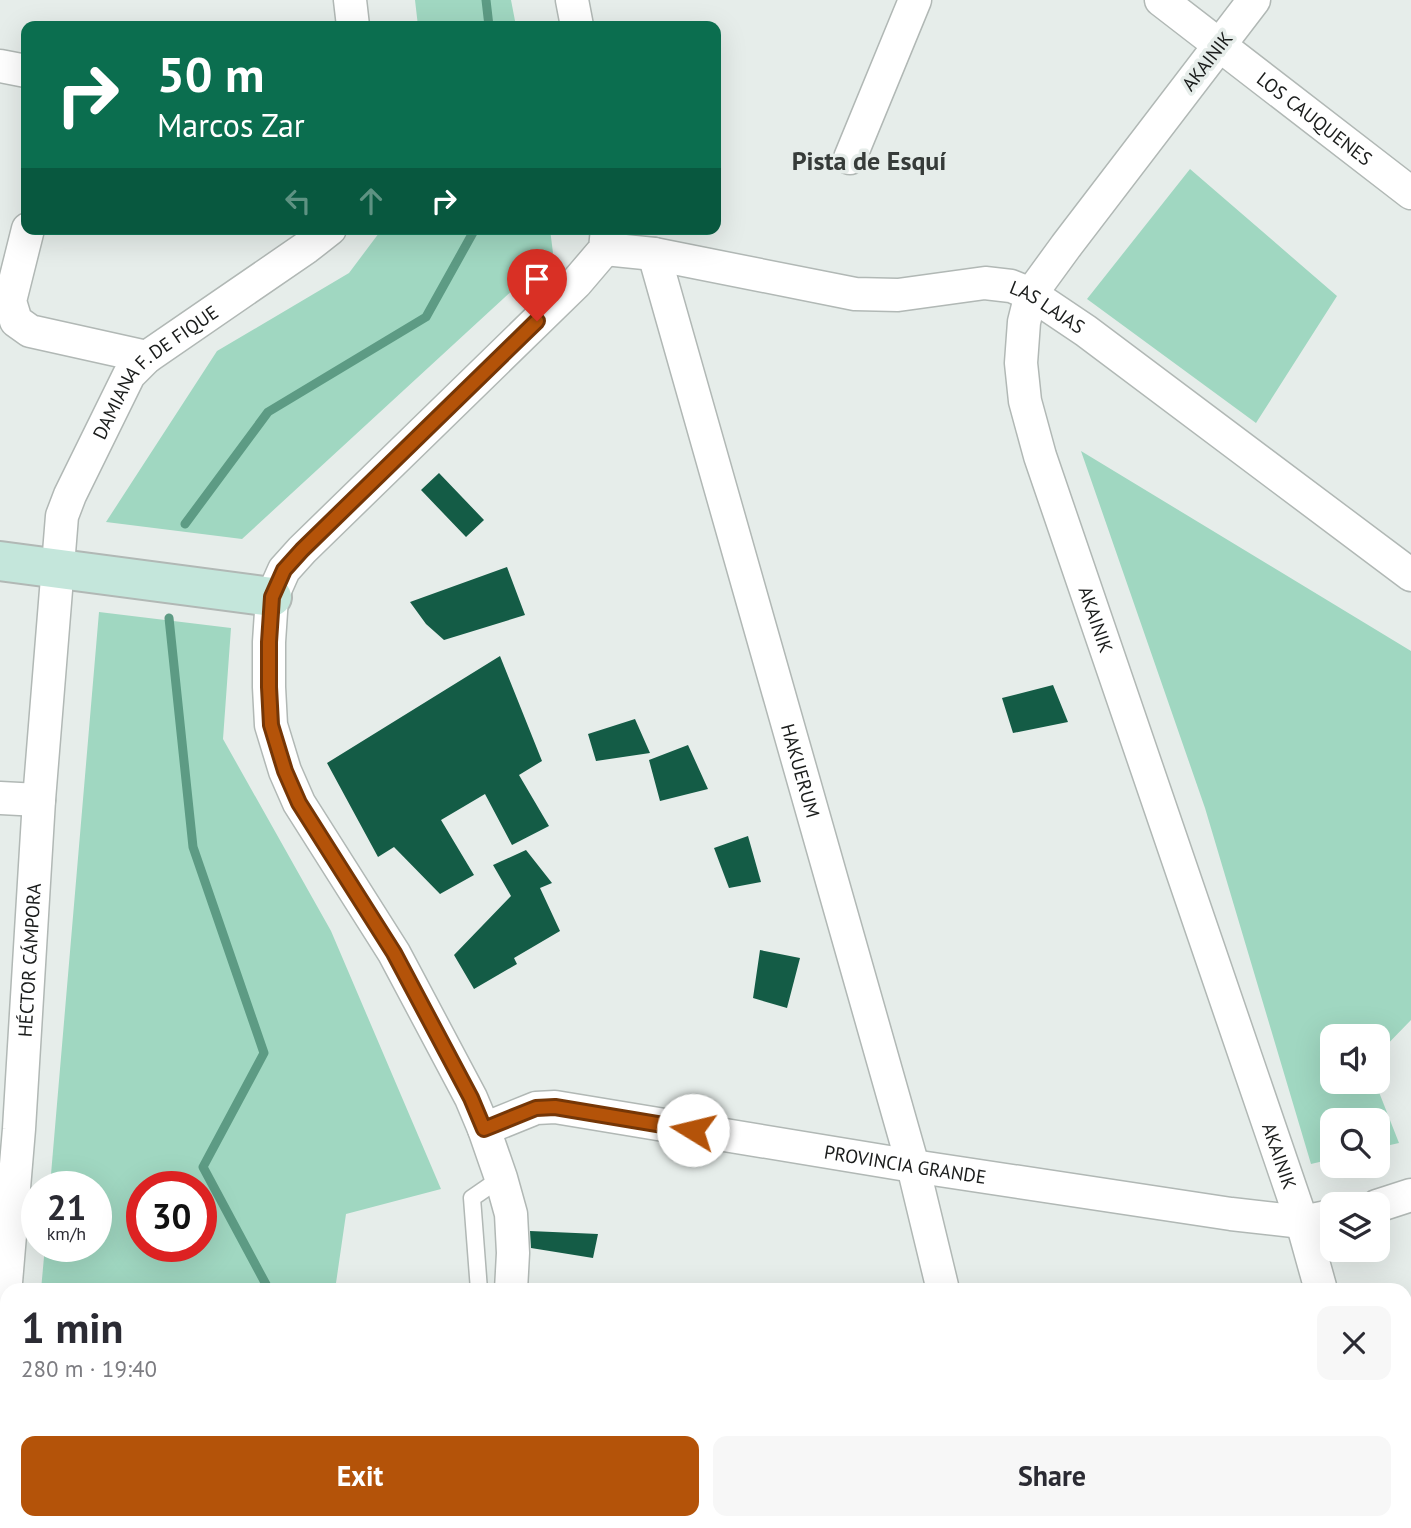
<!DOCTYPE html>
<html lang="en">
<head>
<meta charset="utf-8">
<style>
	:root { --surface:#fff; --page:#f7f7f7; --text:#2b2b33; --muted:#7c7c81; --accent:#b45309 }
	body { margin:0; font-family:"PT Sans",sans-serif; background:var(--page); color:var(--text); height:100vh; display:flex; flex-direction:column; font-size:26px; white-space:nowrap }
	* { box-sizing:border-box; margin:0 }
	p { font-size:23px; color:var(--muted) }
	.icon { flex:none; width:38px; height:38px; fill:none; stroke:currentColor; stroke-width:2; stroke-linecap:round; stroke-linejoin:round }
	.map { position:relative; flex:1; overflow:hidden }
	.sheet { position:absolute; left:0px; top:1283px; width:1412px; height:247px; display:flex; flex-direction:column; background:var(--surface); border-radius:21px 21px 0 0; box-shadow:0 7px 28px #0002 }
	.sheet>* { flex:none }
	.top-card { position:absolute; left:21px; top:21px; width:700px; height:214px; border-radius:14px; box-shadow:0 7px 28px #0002; background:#0b6e4f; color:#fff; overflow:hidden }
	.fabs { position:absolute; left:1320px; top:1024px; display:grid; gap:14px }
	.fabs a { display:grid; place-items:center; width:70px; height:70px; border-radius:14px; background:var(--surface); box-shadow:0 7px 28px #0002; font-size:35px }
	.speed { position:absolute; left:21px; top:1171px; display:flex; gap:14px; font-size:35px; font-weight:700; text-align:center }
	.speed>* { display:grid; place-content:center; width:91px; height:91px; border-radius:50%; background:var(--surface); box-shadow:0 7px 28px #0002; line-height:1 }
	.speed small { font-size:18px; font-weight:400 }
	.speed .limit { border:10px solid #d22; background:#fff; color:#111 }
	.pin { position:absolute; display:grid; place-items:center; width:60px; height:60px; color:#fff; margin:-72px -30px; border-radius:50% 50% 50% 0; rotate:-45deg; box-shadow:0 0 7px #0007 }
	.pin .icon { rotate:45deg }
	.me { position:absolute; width:77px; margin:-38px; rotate:279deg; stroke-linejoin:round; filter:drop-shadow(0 0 5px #0008) }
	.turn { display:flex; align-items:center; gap:24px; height:147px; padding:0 21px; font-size:32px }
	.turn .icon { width:91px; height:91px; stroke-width:2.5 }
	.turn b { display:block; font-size:49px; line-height:60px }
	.lanes { display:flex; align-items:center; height:66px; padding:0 21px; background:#0003; justify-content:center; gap:35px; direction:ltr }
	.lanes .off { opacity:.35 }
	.round { display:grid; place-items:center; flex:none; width:74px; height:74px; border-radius:14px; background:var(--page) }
	.overview { display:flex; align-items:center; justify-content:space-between; height:119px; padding:0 21px }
	h1 { font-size:42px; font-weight:800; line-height:52px }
	.cta { display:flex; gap:14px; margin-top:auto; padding:14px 21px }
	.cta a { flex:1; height:80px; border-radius:14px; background:var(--accent); color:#fff; font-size:28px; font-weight:800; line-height:80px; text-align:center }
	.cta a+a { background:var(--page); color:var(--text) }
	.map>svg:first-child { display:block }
</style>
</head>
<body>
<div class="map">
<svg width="1411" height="1528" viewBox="0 0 1411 1528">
	<rect width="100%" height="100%" fill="#e6edea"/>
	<!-- green -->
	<path fill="#a0d7c1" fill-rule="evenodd" d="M415 0H511L516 26H418Z
		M1190 169 1337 296 1256 423 1087 299Z
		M382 229H550L553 253 242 539 106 522 217 351 349 273Z
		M1081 451 1411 651V1020L1377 1055V1036H1332V1082H1375L1399 1143 1377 1148V1120H1332V1159L1311 1164 1205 808Z
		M99 612 231 628 223 739 331 931 441 1189 346 1214 335 1290H41L45 1246H96V1186H50ZM201 1186V1246H142V1186Z
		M15 1522H158L200 1528H14Z"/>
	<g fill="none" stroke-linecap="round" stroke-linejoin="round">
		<!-- stream -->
		<path stroke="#5d9b84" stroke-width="9" d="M486 0 489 26
			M185 524 268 412 426 317 475 229
			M169 618 193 847 264 1053 203 1167 269 1290
			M219 1528 220 1527"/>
	</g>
	<!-- building -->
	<path fill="#145c46" d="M439 473 484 520 466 537 421 490Z
		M507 567 525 615 444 640 426 624 410 602Z
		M500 656 542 761 519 775 549 826 512 845 485 794 441 820 474 875 440 894 394 847 378 857 327 763Z
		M1053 685 1068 722 1013 733 1002 698Z
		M635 719 650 753 596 761 588 734Z
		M688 745 708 789 660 801 649 760Z
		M748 836 761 882 729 888 714 848Z
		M526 850 552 883 540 888 560 931 514 958 517 964 474 989 454 955 511 896 493 865Z
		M760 950 800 958 787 1008 753 998Z
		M530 1231 598 1234 593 1258 531 1248Z"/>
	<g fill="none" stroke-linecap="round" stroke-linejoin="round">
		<defs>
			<path id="service" d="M479 1290 472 1198 501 1178"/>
			<g id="minor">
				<path d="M350 0 353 26"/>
				<path d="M572 0 577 26"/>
				<path id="s1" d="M1161 0 1411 193"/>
				<path id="s2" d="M1254 0 1066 246 1031 294 1024 322 1021 363 1025 401 1040 456 1302 1222 1321 1290"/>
				<path d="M0 66 26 71"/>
				<path d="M850 158 915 0"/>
				<path d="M28 229 10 301 16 321 30 331 147 357"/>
				<path id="s3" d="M605 249 654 254 855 294 898 295 985 283 1011 286 1031 294 1086 331 1411 575"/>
				<path id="s4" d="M654 254 913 1166 943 1290"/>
				<path d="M0 798 39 800"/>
				<path id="s5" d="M484 1129 536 1108 555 1107 913 1166 1231 1214 1302 1222 1332 1216"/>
				<path d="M1377 1206 1411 1195"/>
				<path d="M511 1290 513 1253 511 1214 501 1178 484 1129 471 1098 394 953 299 803 285 771 271 725 269 687V642L272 597 284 570 302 550 576 283 605 249 607 229"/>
				<path id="s6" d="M0 1353 19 1129 39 800 62 516 70 495 129 375 147 357 307 247 330 229"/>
				<path d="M1001 1522 1002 1528"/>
				<path d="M1318 1522 1351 1528"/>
				<path d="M1385 1522 1387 1528"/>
			</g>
			<path id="secondary" d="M0 561 272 597"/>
			<path id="trunk" d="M0 1462H7
				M353 1522 362 1528
				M470 1522V1528"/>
		</defs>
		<!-- service casing -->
		<use href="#service" stroke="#b1b8b5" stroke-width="19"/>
		<!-- minor casing -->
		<use href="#minor" stroke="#b1b8b5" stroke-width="35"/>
		<!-- secondary casing -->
		<use href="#secondary" stroke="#b1b8b5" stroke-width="42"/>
		<!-- trunk casing -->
		<use href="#trunk" stroke="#c8c9c8" stroke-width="42"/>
		<!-- service -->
		<use href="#service" stroke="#fff" stroke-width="16"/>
		<!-- minor -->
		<use href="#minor" stroke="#fff" stroke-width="32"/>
		<!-- secondary -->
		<use href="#secondary" stroke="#c4e6db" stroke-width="38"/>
		<!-- trunk -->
		<use href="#trunk" stroke="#62bb9e" stroke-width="38"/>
	</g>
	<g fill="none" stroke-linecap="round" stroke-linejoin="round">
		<defs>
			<path id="route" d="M537 321 302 550 284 570 272 597 269 642V687L271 725 285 771 299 803 394 953 471 1098 484 1129 536 1108 555 1107 693 1130"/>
		</defs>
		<!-- route casing -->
		<use href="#route" stroke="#753606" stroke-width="18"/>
		<!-- route -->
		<use href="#route" stroke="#b45309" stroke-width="12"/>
	</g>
	<g text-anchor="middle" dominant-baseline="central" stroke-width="7" stroke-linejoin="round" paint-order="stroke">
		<!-- street labels -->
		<g font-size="19" fill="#1a1c1b" stroke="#e6edea">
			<text transform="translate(1207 61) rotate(-52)">AKAINIK</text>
			<text stroke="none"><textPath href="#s1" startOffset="194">LOS CAUQUENES</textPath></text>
			<text stroke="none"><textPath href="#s3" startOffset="453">LAS LAJAS</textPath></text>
			<text stroke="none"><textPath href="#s6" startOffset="1015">DAMIANA F. DE FIQUE</textPath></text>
			<text stroke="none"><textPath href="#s2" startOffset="707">AKAINIK</textPath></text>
			<text stroke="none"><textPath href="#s4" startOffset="537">HAKUERUM</textPath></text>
			<text stroke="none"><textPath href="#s6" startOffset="394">HÉCTOR CÁMPORA</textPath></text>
			<text stroke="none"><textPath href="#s2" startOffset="1274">AKAINIK</textPath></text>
			<text stroke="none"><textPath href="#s5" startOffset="430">PROVINCIA GRANDE</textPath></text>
		</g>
		<!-- district labels -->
		<g font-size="26" font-weight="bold" fill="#363b39" stroke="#e6edea">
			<text x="869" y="160">Pista de Esquí</text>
		</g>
	</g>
</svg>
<div class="fabs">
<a><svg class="icon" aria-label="sound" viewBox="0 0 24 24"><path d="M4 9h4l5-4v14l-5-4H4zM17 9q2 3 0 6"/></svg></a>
<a><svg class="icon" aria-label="search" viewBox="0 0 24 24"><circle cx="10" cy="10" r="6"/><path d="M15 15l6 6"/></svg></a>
<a><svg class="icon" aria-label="layers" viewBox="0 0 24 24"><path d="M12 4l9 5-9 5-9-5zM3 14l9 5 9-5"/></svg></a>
</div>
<div class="speed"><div>21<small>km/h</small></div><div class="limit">30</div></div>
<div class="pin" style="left:537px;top:321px;background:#d93025"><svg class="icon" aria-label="arrive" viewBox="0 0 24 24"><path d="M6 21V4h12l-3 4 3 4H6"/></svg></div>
<svg class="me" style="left:693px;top:1130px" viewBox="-20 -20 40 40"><circle r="19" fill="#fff"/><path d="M0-13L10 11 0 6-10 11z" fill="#b45309"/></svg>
<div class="top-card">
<div class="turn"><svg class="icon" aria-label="right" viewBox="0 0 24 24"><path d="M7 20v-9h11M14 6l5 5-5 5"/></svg><div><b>50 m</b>Marcos Zar</div></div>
<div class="lanes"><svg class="icon off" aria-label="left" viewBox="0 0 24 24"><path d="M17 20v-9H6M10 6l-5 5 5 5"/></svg><svg class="icon off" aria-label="ahead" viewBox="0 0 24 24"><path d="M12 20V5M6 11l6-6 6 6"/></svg><svg class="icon" aria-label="right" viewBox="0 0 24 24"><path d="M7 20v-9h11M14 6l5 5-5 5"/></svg></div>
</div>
<section class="sheet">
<div class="overview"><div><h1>1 min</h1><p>280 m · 19:40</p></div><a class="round"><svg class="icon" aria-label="close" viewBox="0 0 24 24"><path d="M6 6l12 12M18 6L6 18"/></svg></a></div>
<div class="cta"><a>Exit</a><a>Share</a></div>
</section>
</div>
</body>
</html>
